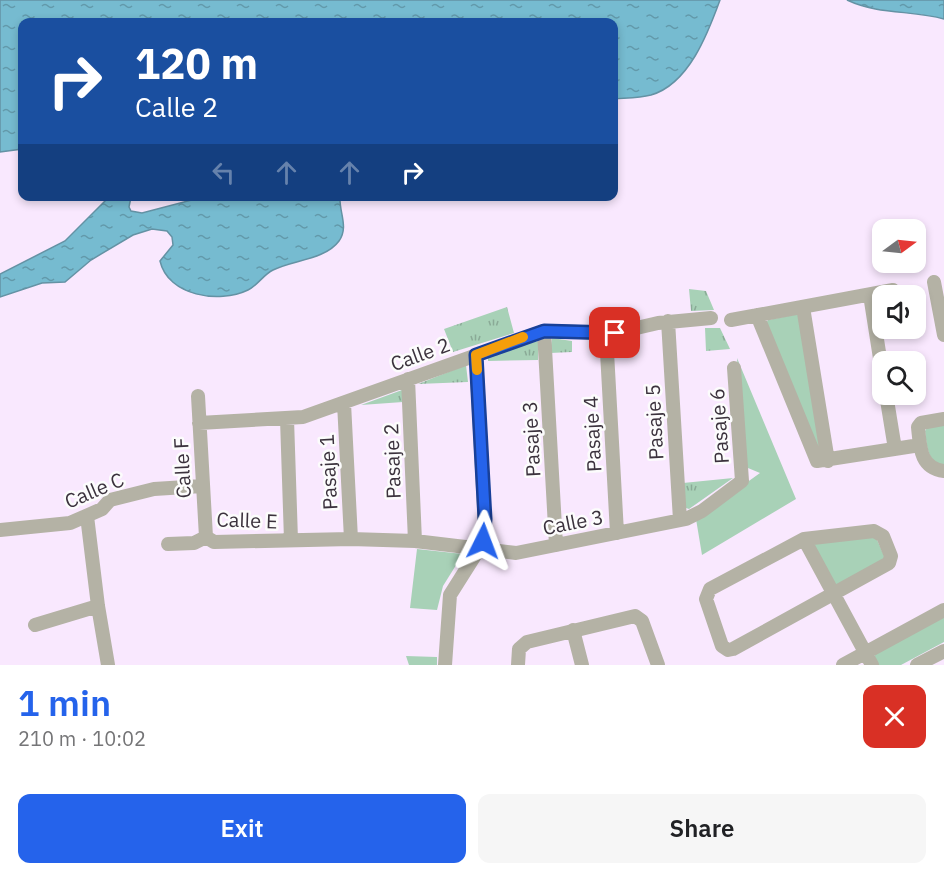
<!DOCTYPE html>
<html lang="en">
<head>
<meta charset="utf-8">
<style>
	:root { --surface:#fff; --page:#f6f6f6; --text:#202124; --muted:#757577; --accent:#2563eb }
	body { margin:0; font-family:"IBM Plex Sans",sans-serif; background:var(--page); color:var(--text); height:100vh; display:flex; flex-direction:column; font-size:22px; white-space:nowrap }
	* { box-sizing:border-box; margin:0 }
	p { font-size:20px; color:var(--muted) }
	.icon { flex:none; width:33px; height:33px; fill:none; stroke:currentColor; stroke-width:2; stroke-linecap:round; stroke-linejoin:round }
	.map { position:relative; height:665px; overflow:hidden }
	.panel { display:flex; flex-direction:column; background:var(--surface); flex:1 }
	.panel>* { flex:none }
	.guide { position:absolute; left:18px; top:18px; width:600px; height:183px; border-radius:12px; box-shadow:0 3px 9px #0003; background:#1a4fa0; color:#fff; overflow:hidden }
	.needle { width:39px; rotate:75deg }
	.tools { position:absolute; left:872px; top:219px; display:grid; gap:12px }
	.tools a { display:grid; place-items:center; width:54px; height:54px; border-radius:12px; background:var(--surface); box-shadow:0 3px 9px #0003; font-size:30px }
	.pin { position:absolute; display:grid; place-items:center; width:51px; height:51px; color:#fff; margin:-26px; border-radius:12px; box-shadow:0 3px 9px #0006 }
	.me { position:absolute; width:66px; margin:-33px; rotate:3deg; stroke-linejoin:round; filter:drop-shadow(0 0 4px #0008) }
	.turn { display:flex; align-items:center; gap:21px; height:126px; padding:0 18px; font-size:27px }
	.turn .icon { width:78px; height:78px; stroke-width:2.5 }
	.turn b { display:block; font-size:42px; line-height:51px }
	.lanes { display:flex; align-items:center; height:57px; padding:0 18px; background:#0003; justify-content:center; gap:30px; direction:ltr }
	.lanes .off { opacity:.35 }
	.round { display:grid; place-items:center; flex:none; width:63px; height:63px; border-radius:12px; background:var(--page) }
	.head { display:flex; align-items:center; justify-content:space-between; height:102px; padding:0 18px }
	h1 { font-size:36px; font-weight:600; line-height:45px; color:var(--accent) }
	.button { display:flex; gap:12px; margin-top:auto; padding:12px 18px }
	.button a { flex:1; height:69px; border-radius:12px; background:var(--accent); color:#fff; font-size:24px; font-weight:600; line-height:69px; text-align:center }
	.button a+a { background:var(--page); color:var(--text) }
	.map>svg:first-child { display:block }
</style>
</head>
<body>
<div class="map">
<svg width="944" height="665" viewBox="0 0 944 665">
	<defs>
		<pattern id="grass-tufts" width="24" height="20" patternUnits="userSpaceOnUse" patternTransform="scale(1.5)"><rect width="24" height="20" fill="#a8d1b7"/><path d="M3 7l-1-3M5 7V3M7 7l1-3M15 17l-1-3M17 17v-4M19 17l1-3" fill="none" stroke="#8aaa96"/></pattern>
		<pattern id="water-ripples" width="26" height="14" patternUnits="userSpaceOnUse" patternTransform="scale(1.5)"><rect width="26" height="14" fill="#76bbd0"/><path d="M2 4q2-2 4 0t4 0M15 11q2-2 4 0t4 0" fill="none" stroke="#6299aa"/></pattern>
	</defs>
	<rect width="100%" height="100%" fill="#f9e8fe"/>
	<!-- grass -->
	<path fill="url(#grass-tufts)" d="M689 289 706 291 714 310 691 311Z
		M507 307 514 333 453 352 444 329Z
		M705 328H720L730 349 706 351Z
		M552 338 572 341V352L550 353Z
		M538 341V360L488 361V355Z
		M466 365 468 382 418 384Z
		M402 390 403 402 361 405Z
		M733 478 689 509 683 507V483Z
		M406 656 437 657V665H409Z"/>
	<!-- park -->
	<path fill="#a8d1b7" d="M798 314 821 457 766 323 768 320Z
		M737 358 796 499 702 555 696 519 760 473 748 468 743 461Z
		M944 425V466C927 462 927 446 925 431L927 428Z
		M875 535 885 558 836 587 809 541Z
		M417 549 463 554 443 586 437 610 410 608Z
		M944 615V642L901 665H877L874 653Z"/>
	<!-- water -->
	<path fill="url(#water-ripples)" stroke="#6492a4" stroke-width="1.5" d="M0 0H720C708 33 689 84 651 95 639 98 625 98 614 99V22H22V149L0 152Z
		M847 0H944V19C912 10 879 15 847 0Z
		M109 197H131L129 207 131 211 142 213 203 197H340C339 212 349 227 339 241 325 260 292 260 273 270 263 275 257 286 248 290 219 304 168 296 160 261L173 245 172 237 167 231 152 229 133 235 91 260 65 282 42 283 0 297V274L65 241Z"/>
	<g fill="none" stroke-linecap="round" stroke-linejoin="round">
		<!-- minor -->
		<path stroke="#b4b2a5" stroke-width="14" d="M934 282 944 335
			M870 295 882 371
			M803 307 828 461
			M757 315 817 461 920 445
			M731 320 893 290
			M668 321 680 520
			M544 331 556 545
			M606 334 617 533
			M408 379 415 541
			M886 394 895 449
			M198 396 206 537
			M344 403 351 539
			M287 419 291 540
			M944 419 921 423 918 427C920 447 920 468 944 471
			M199 423 303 417 544 331 615 333 658 323 711 318
			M87 516 98 606 108 665
			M0 530 70 523 102 509 110 500 154 489 202 486
			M874 531 883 536 891 556 889 563 733 649 728 650 722 646 706 599 710 589 804 539Z
			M206 537 214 542 351 539 415 541 516 553 686 519 702 511 742 481 734 368
			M804 539 872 665
			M168 544 194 543 206 537
			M35 625 98 606
			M573 630 582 665
			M445 665 450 595 479 549 485 527 476 355
			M518 665 519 649 527 642 635 616 642 621 658 665
			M843 665 944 610
			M917 665 944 651"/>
	</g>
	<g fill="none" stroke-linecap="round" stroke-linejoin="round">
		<defs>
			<path id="route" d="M483 541 485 519 476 355 544 331 615 333"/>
		</defs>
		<!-- route casing -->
		<use href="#route" stroke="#184099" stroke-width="15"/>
		<!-- route -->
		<use href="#route" stroke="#2563eb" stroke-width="10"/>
		<!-- slow -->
		<path stroke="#f59e0b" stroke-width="10" d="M477 370 476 355 523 337"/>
	</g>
	<g text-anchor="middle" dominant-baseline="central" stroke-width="5" stroke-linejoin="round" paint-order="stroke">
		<!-- street labels -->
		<g font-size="20" fill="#3b323d" stroke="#fcfcfc">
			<text transform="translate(420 354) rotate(-20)">Calle 2</text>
			<text transform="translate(654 422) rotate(-93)">Pasaje 5</text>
			<text transform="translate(719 426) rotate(-94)">Pasaje 6</text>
			<text transform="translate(592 434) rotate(-93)">Pasaje 4</text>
			<text transform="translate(531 439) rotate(-93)">Pasaje 3</text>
			<text transform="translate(392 461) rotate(-92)">Pasaje 2</text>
			<text transform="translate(182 468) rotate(-93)">Calle F</text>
			<text transform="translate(328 472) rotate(-93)">Pasaje 1</text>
			<text transform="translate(94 490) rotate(-23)">Calle C</text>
			<text transform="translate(247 520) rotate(2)">Calle E</text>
			<text transform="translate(573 522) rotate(-11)">Calle 3</text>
		</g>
	</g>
</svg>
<div class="tools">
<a><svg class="needle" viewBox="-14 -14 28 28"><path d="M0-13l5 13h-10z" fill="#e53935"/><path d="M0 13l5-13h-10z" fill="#757577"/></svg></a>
<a><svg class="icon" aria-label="sound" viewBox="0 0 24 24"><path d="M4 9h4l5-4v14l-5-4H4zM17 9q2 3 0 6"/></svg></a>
<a><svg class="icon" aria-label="search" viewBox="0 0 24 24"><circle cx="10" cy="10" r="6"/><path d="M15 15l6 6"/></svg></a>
</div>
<div class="pin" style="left:615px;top:333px;background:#d93025"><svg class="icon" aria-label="arrive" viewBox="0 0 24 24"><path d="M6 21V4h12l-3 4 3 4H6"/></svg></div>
<svg class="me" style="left:483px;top:541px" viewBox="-20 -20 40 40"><path d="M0-17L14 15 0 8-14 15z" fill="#2563eb" stroke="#fff" stroke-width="4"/></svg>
<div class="guide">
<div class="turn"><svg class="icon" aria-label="right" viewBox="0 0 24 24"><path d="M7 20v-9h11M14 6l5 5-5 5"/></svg><div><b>120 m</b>Calle 2</div></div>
<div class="lanes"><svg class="icon off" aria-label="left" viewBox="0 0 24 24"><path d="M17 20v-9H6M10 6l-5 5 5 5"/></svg><svg class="icon off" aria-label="ahead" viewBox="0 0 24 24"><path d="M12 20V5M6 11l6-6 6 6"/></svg><svg class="icon off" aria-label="ahead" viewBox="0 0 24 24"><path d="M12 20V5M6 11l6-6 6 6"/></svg><svg class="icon" aria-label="right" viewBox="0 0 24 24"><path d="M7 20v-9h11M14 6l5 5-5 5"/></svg></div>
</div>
</div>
<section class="panel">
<div class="head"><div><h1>1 min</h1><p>210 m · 10:02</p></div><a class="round" style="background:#d93025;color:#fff"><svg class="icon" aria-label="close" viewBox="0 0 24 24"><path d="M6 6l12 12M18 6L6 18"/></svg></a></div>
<div class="button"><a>Exit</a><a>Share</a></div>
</section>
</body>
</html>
